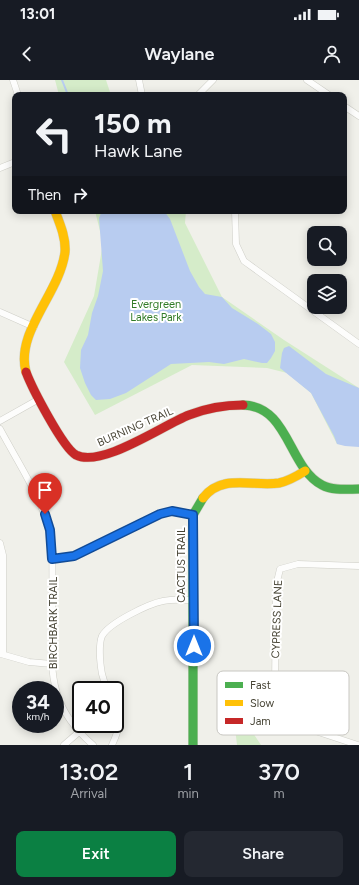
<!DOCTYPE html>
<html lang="en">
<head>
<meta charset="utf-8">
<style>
	:root { --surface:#171b24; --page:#242831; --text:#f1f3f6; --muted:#9ea1a6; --accent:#0b8043 }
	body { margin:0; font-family:Figtree,sans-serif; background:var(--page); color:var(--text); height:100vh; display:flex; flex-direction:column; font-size:15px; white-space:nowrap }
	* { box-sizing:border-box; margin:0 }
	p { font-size:13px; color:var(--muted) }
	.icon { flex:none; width:22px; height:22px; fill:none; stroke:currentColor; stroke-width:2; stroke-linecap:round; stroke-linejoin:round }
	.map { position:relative; height:665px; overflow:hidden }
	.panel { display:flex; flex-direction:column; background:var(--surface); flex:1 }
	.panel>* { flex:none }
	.banner { position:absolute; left:12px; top:12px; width:335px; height:122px; border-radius:8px; box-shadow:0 2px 10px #0003; background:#171b24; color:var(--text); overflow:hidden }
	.controls { position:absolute; left:307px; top:146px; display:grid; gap:8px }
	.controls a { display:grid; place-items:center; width:40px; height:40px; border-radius:8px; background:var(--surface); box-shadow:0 2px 10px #0003; font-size:20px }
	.speed { position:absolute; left:12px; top:601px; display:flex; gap:8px; font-size:20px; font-weight:700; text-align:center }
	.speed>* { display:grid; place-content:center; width:52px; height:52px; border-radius:50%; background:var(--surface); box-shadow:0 2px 10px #0003; line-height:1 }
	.speed small { font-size:10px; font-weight:400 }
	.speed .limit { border:2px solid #111; border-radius:6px; background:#fff; color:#111 }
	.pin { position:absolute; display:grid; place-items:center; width:34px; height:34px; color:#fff; margin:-41px -17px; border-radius:50% 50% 50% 0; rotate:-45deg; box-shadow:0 0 4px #0007 }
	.pin .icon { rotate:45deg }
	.me { position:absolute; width:44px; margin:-22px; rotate:0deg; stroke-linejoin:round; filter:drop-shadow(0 0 3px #0008) }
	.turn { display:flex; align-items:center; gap:14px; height:84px; padding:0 16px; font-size:18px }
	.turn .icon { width:52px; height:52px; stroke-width:2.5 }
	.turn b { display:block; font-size:28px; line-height:34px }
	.then { display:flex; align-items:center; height:38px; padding:0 16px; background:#0003; gap:8px; font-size:15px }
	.eta { display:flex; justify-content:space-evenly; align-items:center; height:68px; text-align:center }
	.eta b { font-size:24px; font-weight:600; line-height:28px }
	.action { display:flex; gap:8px; margin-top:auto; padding:8px 16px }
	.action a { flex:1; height:46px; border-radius:8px; background:var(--accent); color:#fff; font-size:16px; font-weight:600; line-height:46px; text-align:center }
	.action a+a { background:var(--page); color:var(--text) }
	.status { display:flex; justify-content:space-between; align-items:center; height:28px; padding:0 20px; background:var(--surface); direction:ltr }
	.status svg { height:11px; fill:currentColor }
	header { display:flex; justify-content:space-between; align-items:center; height:52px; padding:0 16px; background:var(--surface); font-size:18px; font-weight:600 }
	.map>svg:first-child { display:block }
</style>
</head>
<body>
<div class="status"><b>13:01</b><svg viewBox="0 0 49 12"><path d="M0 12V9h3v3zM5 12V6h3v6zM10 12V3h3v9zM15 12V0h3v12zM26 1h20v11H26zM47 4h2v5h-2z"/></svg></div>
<header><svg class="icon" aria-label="back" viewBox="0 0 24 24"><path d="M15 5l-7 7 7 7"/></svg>Waylane<svg class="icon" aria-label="person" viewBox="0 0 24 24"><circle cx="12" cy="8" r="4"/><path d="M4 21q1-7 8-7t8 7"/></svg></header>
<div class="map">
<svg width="359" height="665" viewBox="0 0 359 665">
	<rect width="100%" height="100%" fill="#f0f0ea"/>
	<!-- green -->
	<path fill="#d5ecc9" d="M55 0H106L111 15H59Z
		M95 131H186L185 143 222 217 284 260 359 308V366L337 364 311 313 287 293 267 288 192 285 95 335 64 282 94 216 103 163Z
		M243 638 261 665H237L234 639Z"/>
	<!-- water -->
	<path fill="#b8ccf0" d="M102 131H164L170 139 190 191 199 207 205 214 222 217 232 228 258 244 271 254 275 262V271L271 278 267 283H262L244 279 224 284 209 282 171 284 126 313 110 319 96 320 91 315 85 303 80 288 81 270 88 255 92 233 98 216 103 191 99 138Z
		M289 266 326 294 359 308V367L345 366 337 364 334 356 311 313 280 288 282 273 284 268Z"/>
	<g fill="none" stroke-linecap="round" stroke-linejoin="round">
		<!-- stream -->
		<path stroke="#b8ccf0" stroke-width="2" d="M62 0 68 15"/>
		<defs>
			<path id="street" d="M13 0 18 15
				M139 0 142 15
				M307 0 329 15
				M198 15 213 0
				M344 26 359 36
				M0 88 15 82
				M235 131 236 164 244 181 359 264
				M0 232 34 247
				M0 341 39 319
				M0 349C18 383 49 428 52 466 53 493 52 521 52 549 52 572 50 596 59 619 66 638 78 652 93 665
				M0 463 3 475V574
				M52 479 74 476 160 434 172 431 193 435
				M1 574 29 582 52 584
				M108 610C102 599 101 590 100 578 100 571 99 563 102 556 109 543 148 524 163 521 173 519 184 520 194 520
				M64 665 79 652
				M112 665C119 650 123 637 115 621
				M358 665 300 646 288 637 280 625 275 607 276 506 280 489 298 484 359 486"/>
			<path id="fast" d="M243 325C289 326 288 387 322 405 333 411 348 409 359 409
				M193 665V435L203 418"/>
			<path id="slow" d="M26 292C15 252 60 213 65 172 66 158 60 144 55 131
				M203 418C222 393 253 407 279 403 289 401 297 396 305 391"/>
			<path id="jam" d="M26 292C32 308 63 368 76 375 102 388 163 345 189 335 207 328 224 325 243 325"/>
		</defs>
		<!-- street casing -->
		<use href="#street" stroke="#cecec7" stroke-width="7"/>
		<!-- fast casing -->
		<use href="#fast" stroke="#d1d1c2" stroke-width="10"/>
		<!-- slow casing -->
		<use href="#slow" stroke="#d1d1c2" stroke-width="10"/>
		<!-- jam casing -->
		<use href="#jam" stroke="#d1d1c2" stroke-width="10"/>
		<!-- street -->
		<use href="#street" stroke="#fdfdfc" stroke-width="6"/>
		<!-- fast -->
		<use href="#fast" stroke="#4caf50" stroke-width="9"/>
		<!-- slow -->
		<use href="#slow" stroke="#ffc107" stroke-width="9"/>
		<!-- jam -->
		<use href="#jam" stroke="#c62828" stroke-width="9"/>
	</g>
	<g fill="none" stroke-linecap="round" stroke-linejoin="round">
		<defs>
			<path id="route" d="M45 434 50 450 52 479 74 476 160 434 172 431 193 435 194 566"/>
		</defs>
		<!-- route casing -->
		<use href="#route" stroke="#114b97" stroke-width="10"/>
		<!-- route -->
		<use href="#route" stroke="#1a73e8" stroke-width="7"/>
	</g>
	<g text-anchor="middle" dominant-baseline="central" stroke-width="4" stroke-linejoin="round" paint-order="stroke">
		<!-- park labels -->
		<g font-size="11" fill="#317b26" stroke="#fff">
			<text x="156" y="224">Evergreen<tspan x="156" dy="13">Lakes Park</tspan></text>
		</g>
		<!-- street labels -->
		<g font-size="11" fill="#474435" stroke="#fff">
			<text transform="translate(135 347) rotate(-24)">BURNING TRAIL</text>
			<text transform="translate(181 485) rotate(-90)">CACTUS TRAIL</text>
			<text transform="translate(277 539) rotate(-88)">CYPRESS LANE</text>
			<text transform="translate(53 543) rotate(-90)">BIRCHBARK TRAIL</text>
		</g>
	</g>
	<!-- legend -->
	<rect x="217" y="591" width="132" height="64" rx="6" fill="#fff" stroke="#c8c7c2" stroke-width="1"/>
	<rect x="225" y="602" width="18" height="6" fill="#4caf50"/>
	<rect x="225" y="620" width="18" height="6" fill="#ffc107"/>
	<rect x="225" y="638" width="18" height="6" fill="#c62828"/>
	<g font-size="11" fill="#474435">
		<text x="250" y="609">Fast</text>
		<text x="250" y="627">Slow</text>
		<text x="250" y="645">Jam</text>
	</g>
</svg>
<div class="controls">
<a><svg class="icon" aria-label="search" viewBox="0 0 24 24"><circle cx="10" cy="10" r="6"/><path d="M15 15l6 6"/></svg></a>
<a><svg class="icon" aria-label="layers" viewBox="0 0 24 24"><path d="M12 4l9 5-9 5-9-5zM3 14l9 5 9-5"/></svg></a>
</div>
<div class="speed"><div>34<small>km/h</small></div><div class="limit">40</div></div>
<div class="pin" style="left:45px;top:434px;background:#d93025"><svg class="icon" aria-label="arrive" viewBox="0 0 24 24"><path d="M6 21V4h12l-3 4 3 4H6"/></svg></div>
<svg class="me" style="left:194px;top:566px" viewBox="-20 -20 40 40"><circle r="17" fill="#1a73e8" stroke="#fff" stroke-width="3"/><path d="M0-11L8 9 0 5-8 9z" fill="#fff"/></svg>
<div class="banner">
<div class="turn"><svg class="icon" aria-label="left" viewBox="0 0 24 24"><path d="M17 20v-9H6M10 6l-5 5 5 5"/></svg><div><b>150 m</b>Hawk Lane</div></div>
<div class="then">Then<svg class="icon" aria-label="right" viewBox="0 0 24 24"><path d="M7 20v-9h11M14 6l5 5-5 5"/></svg></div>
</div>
</div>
<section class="panel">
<div class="eta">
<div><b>13:02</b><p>Arrival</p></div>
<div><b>1</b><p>min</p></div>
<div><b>370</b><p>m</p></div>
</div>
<div class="action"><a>Exit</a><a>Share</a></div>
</section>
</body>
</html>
